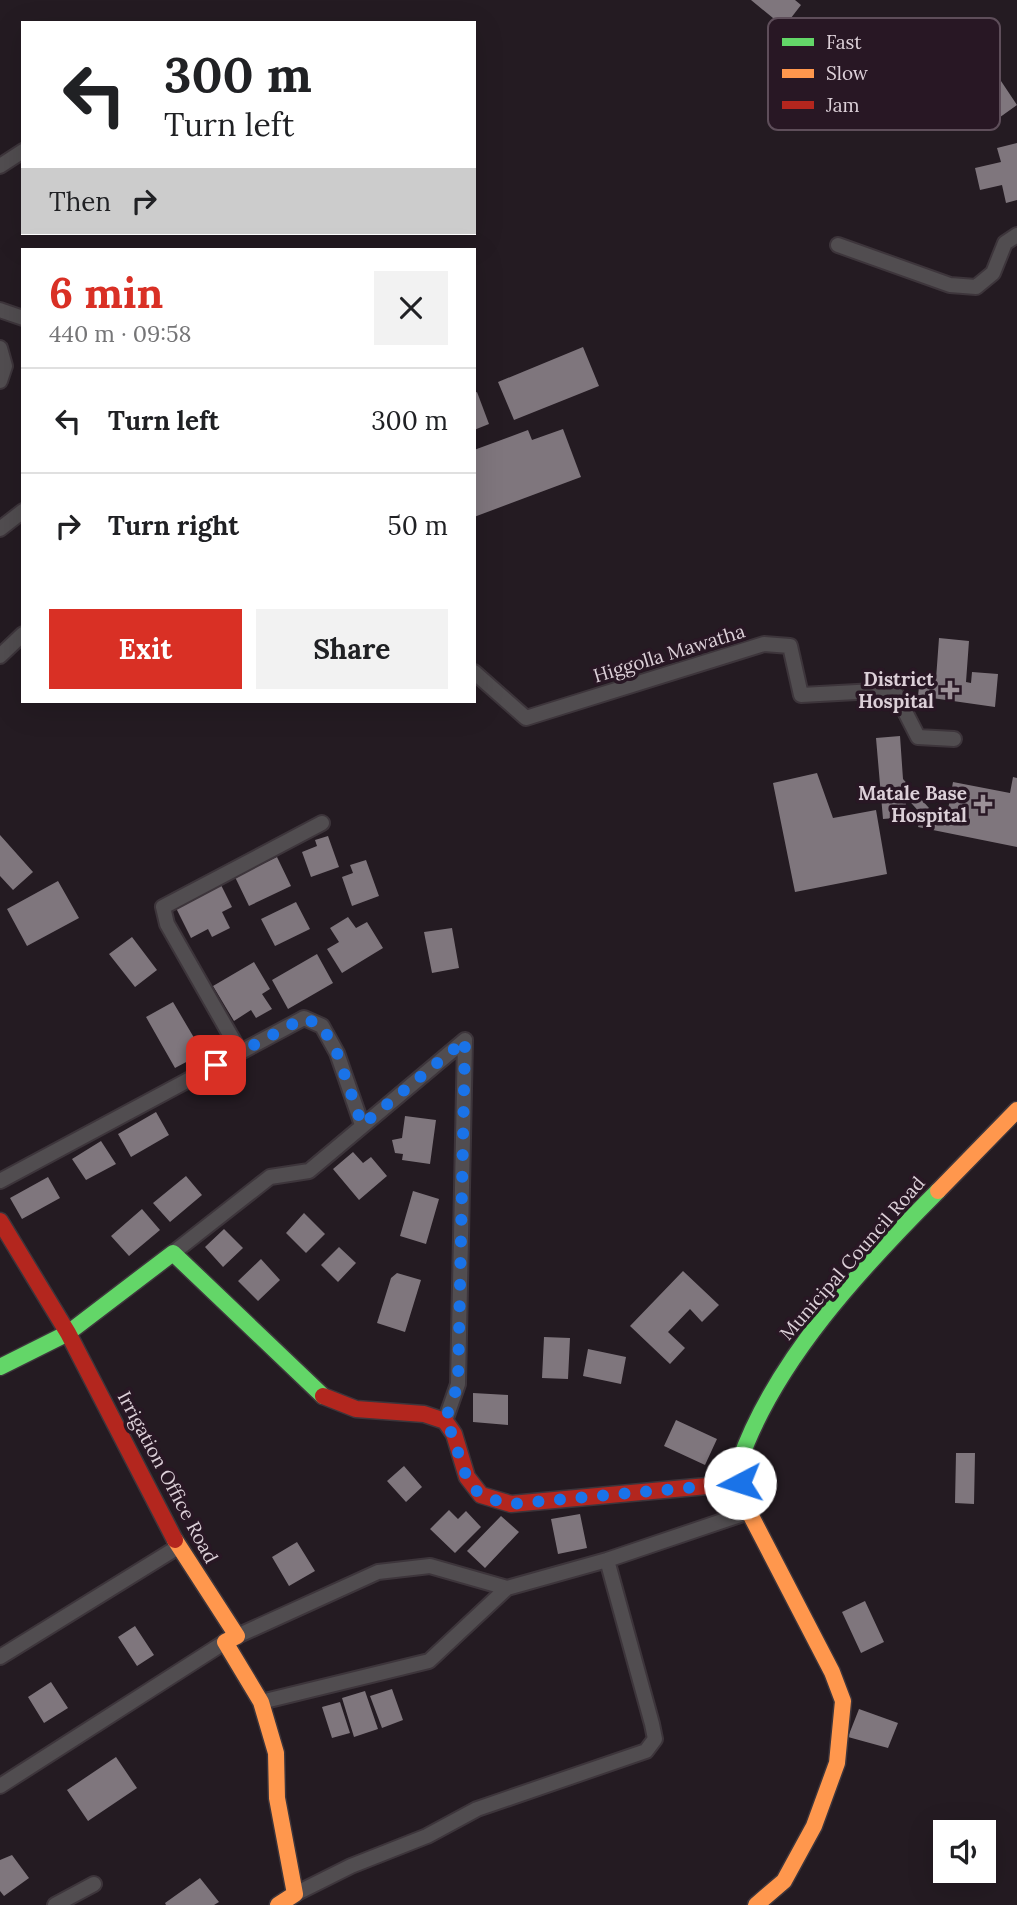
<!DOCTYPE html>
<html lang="en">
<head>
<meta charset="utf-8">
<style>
	:root { --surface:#fff; --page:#f2f2f2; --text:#202124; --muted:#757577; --line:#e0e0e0; --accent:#d93025 }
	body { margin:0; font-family:Lora,serif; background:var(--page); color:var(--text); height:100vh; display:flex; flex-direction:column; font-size:26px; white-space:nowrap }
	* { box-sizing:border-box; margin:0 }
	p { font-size:23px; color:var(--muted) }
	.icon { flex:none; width:38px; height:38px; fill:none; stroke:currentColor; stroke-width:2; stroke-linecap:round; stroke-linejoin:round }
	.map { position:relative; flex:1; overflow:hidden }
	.details { position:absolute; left:21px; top:248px; width:455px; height:455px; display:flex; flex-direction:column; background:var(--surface); border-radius:0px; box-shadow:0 7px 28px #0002 }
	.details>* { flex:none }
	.guide { position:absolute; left:21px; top:21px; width:455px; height:214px; border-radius:0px; box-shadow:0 7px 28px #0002; background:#fff; color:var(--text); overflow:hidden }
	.fabs { position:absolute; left:933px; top:1820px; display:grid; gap:14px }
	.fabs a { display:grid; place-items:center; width:63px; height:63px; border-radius:0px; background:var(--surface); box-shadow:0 7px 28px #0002; font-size:35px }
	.pin { position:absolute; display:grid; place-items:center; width:60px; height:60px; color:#fff; margin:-30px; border-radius:14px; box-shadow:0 4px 10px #0006 }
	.me { position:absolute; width:77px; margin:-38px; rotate:265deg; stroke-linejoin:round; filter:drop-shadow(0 0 5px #0008) }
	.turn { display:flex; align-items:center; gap:24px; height:147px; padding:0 28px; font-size:32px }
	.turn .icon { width:91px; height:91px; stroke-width:2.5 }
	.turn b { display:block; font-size:49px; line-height:60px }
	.then { display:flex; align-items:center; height:66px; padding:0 28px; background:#0003; gap:14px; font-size:26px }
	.round { display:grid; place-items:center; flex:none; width:74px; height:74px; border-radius:0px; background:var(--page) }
	.head { display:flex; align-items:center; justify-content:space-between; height:119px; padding:0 28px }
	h1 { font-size:42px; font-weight:700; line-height:52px; color:var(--accent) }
	.primary-button { display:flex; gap:14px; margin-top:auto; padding:14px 28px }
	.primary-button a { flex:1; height:80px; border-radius:0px; background:var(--accent); color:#fff; font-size:28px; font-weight:700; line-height:80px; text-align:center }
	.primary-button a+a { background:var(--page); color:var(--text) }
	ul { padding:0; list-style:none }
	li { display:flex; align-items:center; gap:21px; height:105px; padding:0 28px; border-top:2px solid var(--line) }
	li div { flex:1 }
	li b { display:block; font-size:26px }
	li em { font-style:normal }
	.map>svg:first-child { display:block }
</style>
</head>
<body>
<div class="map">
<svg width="1017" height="1905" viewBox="0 0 1017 1905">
	<rect width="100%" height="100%" fill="#241b22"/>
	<!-- building -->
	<path fill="#7f767d" d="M751 0H795L801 5 784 27Z
		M999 78 1017 105 996 120 977 92Z
		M1017 143V200L1006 203 1002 185 980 190 975 168 1001 162 997 148Z
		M583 347 599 386 514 420 498 382Z
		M477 392 489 424 474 430V393Z
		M563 429 581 477 474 517V450L528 430 532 440Z
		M939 638 969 641 966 682 971 683 972 672 998 674 995 707 918 696 920 678 936 679Z
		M900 736 903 779 929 808 926 811 947 815 953 782 1010 793 1013 777 1017 778V847L918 827 921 814 905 796 907 817 883 819 876 738Z
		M817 773 833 818 876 810 887 874 795 892 773 783Z
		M0 835 33 872 13 890 0 876Z
		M328 836 339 867 311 877 302 852 317 846 315 840Z
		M277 857 291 886 249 906 235 877Z
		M366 860 379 896 352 906 342 877 353 873 350 865Z
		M58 881 79 918 27 946 7 909Z
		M219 881 232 907 222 912 230 928 212 937 208 929 191 938 174 904Z
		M296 902 310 929 275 946 261 919Z
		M348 917 356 928 367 922 383 948 342 973 327 949 339 942 330 928Z
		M452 928 459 968 432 973 424 932Z
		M132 937 157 970 135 987 109 954Z
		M317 954 333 983 288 1009 272 980Z
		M254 962 270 989 262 994 272 1009 256 1018 251 1010 234 1021 213 986Z
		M173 1002 203 1053 175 1068 146 1017Z
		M156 1112 169 1135 131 1157 118 1134Z
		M405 1116 436 1120 430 1164 402 1160 403 1154 395 1153 392 1140 402 1138Z
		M101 1141 116 1164 86 1180 72 1159Z
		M353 1152 363 1163 371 1157 387 1176 359 1200 333 1169Z
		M186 1176 202 1195 170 1222 153 1203Z
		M48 1177 60 1198 22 1219 10 1198Z
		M413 1191 439 1199 426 1244 400 1236Z
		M142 1209 160 1230 129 1256 111 1236Z
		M304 1213 325 1234 306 1253 286 1233Z
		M224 1229 243 1248 223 1267 205 1247Z
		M339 1247 356 1263 338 1282 321 1265Z
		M261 1259 280 1280 258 1301 238 1281Z
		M683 1271 719 1305 702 1322 690 1309 668 1332 685 1348 670 1364 630 1326Z
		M397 1273 421 1280 405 1332 377 1323 391 1278Z
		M544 1337 570 1338 568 1379 542 1378Z
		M588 1349 626 1357 621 1384 583 1376Z
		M473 1393 508 1395V1425L473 1422Z
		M676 1420 717 1439 705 1465 664 1446Z
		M956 1453H975L974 1504 955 1503Z
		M404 1466 422 1487 406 1502 387 1481Z
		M449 1510 458 1519 466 1511 481 1527 455 1553 430 1529Z
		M580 1514 587 1548 558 1554 551 1519Z
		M501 1516 519 1532 485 1568 467 1551Z
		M297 1542 315 1571 289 1586 272 1557Z
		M865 1601 884 1642 861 1653 842 1612Z
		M135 1626 154 1655 137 1666 118 1637Z
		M51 1682 68 1708 44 1723 28 1697Z
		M392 1689 403 1720 382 1728 370 1696Z
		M365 1691 378 1729 354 1737 342 1698Z
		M340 1702 350 1733 332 1738 322 1707Z
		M859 1709 898 1723 888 1748 848 1737Z
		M116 1757 137 1788 88 1821 67 1790Z
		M12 1855 29 1878 4 1896 0 1891V1860Z
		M200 1878 219 1902 214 1905H166L165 1903Z"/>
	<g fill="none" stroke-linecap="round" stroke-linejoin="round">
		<defs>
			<path id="street" d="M0 166 23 151
				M838 245 950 285 976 287 993 273 1005 243 1017 235
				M0 310 23 318
				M0 348 5 366 0 381
				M0 529 23 511
				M0 656 23 634
				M474 672 526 718 764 644 790 646 801 695 894 690 918 737 954 739
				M240 1052 167 924 163 907 322 823
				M0 1181 304 1018 322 1026 337 1053 362 1125
				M173 1253 270 1177 309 1171 465 1040
				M445 1421 458 1384 465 1040
				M237 1636 378 1572 430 1566 507 1588
				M0 1657 178 1547
				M261 1702 429 1661 507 1588 607 1560 749 1512
				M0 1786 225 1642
				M295 1894 351 1866 427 1836 477 1809 646 1751 655 1739 652 1724 607 1560
				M55 1905 94 1884"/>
			<path id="fast" d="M0 1367 68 1333 173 1253 323 1396
				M739 1463C774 1361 863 1266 938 1191"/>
			<path id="slow" d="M938 1191 1017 1110
				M739 1463 749 1512 832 1672 843 1701 837 1763 814 1826 784 1881 756 1905
				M175 1540 237 1636 225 1642 261 1702 276 1753 277 1798 295 1894 278 1905"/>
			<path id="jam" d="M0 1221 68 1333 175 1540
				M323 1396 356 1409 424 1414 445 1421 454 1434 467 1477 481 1495 511 1504 740 1483"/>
		</defs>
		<!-- street casing -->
		<use href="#street" stroke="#3d353b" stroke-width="18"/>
		<!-- fast casing -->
		<use href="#fast" stroke="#3d353b" stroke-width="19"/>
		<!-- slow casing -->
		<use href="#slow" stroke="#3d353b" stroke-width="19"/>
		<!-- jam casing -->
		<use href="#jam" stroke="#3d353b" stroke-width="19"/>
		<!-- street -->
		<use href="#street" stroke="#514d50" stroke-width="14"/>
		<!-- fast -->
		<use href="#fast" stroke="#63d668" stroke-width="16"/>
		<!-- slow -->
		<use href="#slow" stroke="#ff974d" stroke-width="16"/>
		<!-- jam -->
		<use href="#jam" stroke="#b3261e" stroke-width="16"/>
	</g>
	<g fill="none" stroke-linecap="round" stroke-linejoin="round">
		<!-- route -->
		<path stroke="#1a73e8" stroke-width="12" stroke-dasharray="0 21.6" d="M216 1065 304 1018 322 1026 337 1053 362 1125 465 1040 458 1384 445 1421C460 1443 459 1477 480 1494 487 1500 502 1501 511 1504L740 1483"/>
	</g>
	<!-- markers -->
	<g fill="#9c9198" stroke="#281724" stroke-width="2.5">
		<path d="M946.5 679.5h7v7h7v7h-7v7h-7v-7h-7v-7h7z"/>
		<path d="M979.5 793.5h7v7h7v7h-7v7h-7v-7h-7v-7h7z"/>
	</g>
	<g text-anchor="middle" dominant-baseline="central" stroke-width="7" stroke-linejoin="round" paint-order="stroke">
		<!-- street labels -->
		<g font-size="19" fill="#dcd0d8" stroke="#281724">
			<text transform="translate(669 653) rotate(-17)">Higgolla Mawatha</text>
			<text transform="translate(852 1258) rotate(-49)">Municipal Council Road</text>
			<text transform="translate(168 1477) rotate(62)">Irrigation Office Road</text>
		</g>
		<!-- poi labels -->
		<g font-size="19" font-weight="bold" fill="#dcd0d8" stroke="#281724" text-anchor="end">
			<text x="934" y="679">District<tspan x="934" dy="22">Hospital</tspan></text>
			<text x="967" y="793">Matale Base<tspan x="967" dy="22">Hospital</tspan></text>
		</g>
	</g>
	<!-- legend -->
	<rect x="768" y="18" width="232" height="112" rx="10" fill="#281724" stroke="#5e4e5a" stroke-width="2"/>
	<rect x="782" y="38" width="32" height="8" fill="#63d668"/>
	<rect x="782" y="69" width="32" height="9" fill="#ff974d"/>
	<rect x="782" y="101" width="32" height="8" fill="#b3261e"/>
	<g font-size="19" fill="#dcd0d8">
		<text x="826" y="49">Fast</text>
		<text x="826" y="80">Slow</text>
		<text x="826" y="112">Jam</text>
	</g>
</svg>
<div class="fabs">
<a><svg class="icon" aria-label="sound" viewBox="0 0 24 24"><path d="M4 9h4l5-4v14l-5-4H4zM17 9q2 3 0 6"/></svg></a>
</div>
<div class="pin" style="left:216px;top:1065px;background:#d93025"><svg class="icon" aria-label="arrive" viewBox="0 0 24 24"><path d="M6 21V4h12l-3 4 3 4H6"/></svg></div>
<svg class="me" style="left:740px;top:1483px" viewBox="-20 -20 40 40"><circle r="19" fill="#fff"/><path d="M0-13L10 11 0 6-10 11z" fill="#1a73e8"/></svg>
<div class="guide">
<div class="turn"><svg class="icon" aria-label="left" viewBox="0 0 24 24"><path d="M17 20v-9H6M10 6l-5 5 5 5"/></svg><div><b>300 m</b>Turn left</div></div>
<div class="then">Then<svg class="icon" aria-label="right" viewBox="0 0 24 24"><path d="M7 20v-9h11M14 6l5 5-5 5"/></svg></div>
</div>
<section class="details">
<div class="head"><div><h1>6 min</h1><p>440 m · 09:58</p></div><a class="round"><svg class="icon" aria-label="close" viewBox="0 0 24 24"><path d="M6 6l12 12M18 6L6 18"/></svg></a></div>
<ul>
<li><svg class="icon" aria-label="left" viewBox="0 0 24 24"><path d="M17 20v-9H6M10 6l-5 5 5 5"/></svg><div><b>Turn left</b></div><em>300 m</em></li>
<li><svg class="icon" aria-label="right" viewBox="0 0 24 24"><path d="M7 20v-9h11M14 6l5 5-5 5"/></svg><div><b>Turn right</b></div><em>50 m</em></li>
</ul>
<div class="primary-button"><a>Exit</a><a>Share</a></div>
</section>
</div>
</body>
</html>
